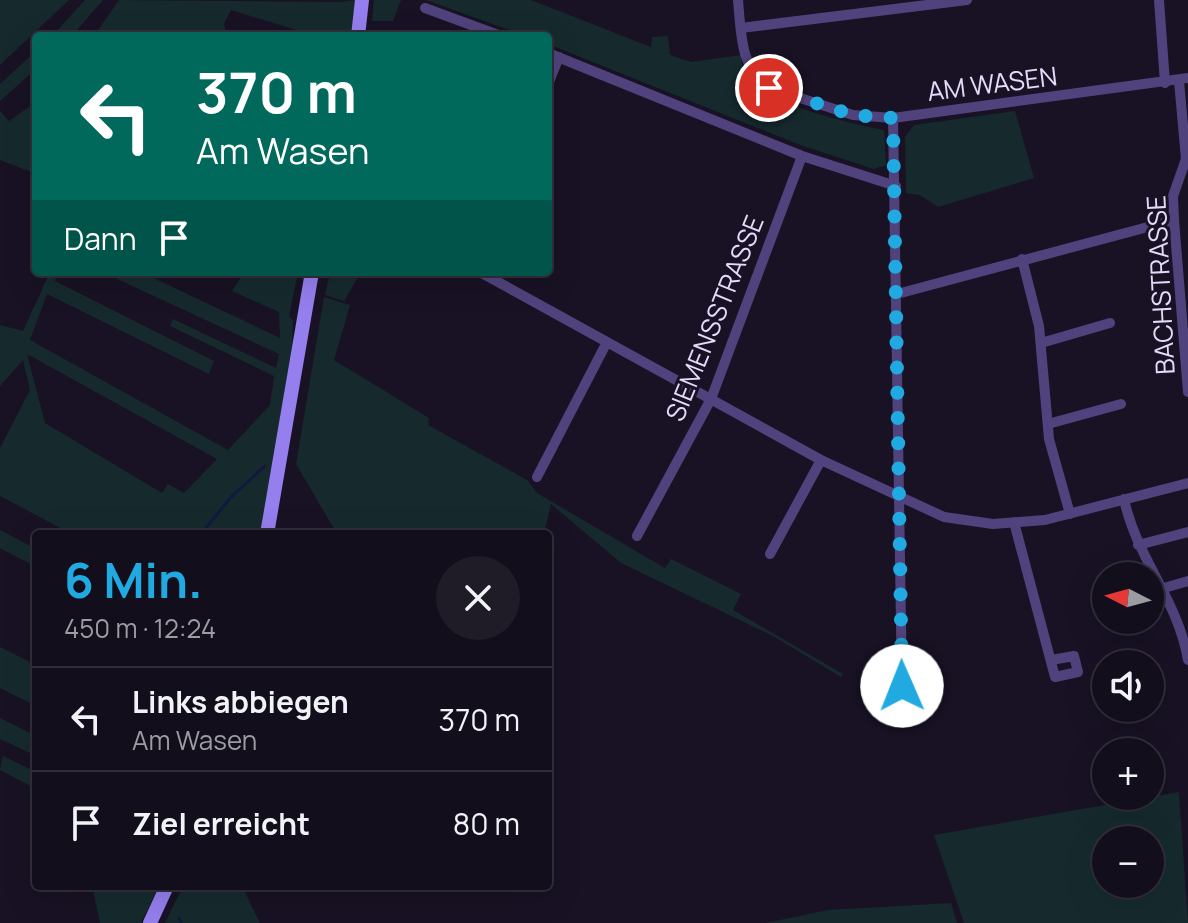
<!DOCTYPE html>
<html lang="de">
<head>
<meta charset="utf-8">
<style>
	:root { --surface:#120e1b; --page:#1f1c28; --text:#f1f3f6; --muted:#9c9ca3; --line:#312e3a; --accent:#20aae1 }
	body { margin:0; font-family:Manrope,sans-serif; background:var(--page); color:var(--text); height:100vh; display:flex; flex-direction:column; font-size:30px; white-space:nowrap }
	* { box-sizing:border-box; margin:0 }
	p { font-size:26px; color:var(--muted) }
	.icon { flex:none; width:44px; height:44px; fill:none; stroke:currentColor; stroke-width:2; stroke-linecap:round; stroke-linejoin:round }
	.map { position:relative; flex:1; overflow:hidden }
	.side { position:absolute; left:32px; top:530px; width:520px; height:360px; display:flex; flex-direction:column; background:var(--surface); border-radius:8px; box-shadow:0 8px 32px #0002,0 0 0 2px var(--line) }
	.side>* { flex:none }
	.top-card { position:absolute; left:32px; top:32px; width:520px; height:244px; border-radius:8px; box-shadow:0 8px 32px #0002,0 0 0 2px var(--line); background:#00695c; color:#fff; overflow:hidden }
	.needle { width:52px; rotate:276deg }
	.tools { position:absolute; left:1092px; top:562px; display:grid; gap:16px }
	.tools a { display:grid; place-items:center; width:72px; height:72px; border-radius:50%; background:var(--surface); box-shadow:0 8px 32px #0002,0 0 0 2px var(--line); font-size:40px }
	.pin { position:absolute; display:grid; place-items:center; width:68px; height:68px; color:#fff; margin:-34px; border:4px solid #fff; border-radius:50%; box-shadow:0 2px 8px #0007 }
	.me { position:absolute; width:88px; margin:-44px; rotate:359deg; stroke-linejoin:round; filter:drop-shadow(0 0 6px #0008) }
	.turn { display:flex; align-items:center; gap:28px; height:168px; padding:0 32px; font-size:36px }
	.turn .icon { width:104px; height:104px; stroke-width:2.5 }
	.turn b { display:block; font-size:56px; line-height:68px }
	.then { display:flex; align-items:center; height:76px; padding:0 32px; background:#0003; gap:16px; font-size:30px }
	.round { display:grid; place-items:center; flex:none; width:84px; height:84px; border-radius:42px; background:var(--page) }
	.head { display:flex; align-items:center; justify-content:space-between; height:136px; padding:0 32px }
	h1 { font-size:48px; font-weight:700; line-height:60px; color:var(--accent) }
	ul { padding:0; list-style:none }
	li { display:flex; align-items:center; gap:24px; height:104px; padding:0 32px; border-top:2px solid var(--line) }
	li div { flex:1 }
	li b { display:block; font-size:30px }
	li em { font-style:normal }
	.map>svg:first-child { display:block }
</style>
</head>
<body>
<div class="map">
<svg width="1188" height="923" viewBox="0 0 1188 923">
	<rect width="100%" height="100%" fill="#181224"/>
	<!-- green -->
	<path fill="#162a2d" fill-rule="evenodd" d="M0 0H69L0 65Z
		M85 0H103L72 36H52Z
		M119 0 341 2 355 0 352 36H316L231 10 224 24 226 32 232 36H94Z
		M374 0H401L393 21H372Z
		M426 0H531L651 47 652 37 668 36 670 55 691 62 741 55C742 66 744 76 752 84 770 104 856 125 884 130L886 165 874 169 803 146 548 44V36H526Z
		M36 51V69L0 101V84Z
		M36 102V174L0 160V111L9 121Z
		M1015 111 1034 178 938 207 920 195 906 193 905 137 914 125Z
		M50 272H58L55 281 214 361 209 374 47 294 30 340 228 450 270 405 274 376 170 326 173 319 276 368 279 354 102 272H141L280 338 279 312 232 291 244 272H298L289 317 293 320 292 348 260 534H72L0 496V448L30 390 23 360 0 386V325L23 331ZM27 354 217 459 184 493 168 484 162 493 45 423Z
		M330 272H361L344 301 325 295Z
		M324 297 350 305 334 360 429 418 428 425 527 480 537 493 665 568 671 559 741 594 733 610 843 674 841 677 773 636 621 563 551 504 544 534H337L296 464Z
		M0 530 36 549V567L0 548Z
		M0 647 36 665V706L0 688Z
		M0 718 36 736V756L0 739Z
		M3 756 36 772V789L0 770Z
		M1179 792 1188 923H964L934 835ZM1150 840V884H1106V840Z
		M92 886H159L141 923H100Z
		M183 886H242L260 923H165Z
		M951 903 957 923H766L828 910Z"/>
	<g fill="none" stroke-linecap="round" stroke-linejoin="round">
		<!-- stream -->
		<path stroke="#11193e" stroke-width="3" d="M201 534 232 496 265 466
			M179 918 181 923"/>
		<!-- street -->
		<path stroke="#50437d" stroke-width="10" d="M738 0C741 32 740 69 769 88L853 115 893 118 1188 78
			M1159 0 1165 83
			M425 8 501 36
			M741 28 967 0
			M548 53 802 156 896 186
			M1179 81 1186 159 1173 196 1174 220 1188 392
			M548 84 559 57
			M893 118 902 686
			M1022 259 1039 326 1049 439 1070 514
			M480 272 821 460 944 517 993 524 1045 520 1188 483
			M897 294 1174 220
			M1041 343 1110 323
			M1048 424 1121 404
			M537 477 607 342
			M1124 499C1136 557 1178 600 1188 660
			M1014 522 1055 677 1078 672 1074 656 1051 660
			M637 536 711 399 802 156
			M1138 545 1188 532
			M770 554 821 460
			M1164 588 1188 581"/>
		<!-- secondary -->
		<path stroke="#957eed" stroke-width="14" d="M358 36 362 0
			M267 534 312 272
			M150 923 167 886"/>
	</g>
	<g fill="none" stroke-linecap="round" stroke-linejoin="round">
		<!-- route -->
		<path stroke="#20aae1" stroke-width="14" stroke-dasharray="0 25.2" d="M769 88 853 115 893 118 902 686"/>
	</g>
	<g text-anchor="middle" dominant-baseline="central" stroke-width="6" stroke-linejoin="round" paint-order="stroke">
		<!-- street labels -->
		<g font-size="26" fill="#e4dafa" stroke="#181224">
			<text transform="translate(992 83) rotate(-7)">AM WASEN</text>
			<text transform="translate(1160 285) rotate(-93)">BACHSTRASSE</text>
			<text transform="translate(714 318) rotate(-68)">SIEMENSSTRASSE</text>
		</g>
	</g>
</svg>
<div class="tools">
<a><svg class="needle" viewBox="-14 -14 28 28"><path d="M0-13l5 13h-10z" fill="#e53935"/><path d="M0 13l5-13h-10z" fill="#9c9ca3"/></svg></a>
<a><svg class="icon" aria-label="sound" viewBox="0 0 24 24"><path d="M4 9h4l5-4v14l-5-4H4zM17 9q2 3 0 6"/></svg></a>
<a>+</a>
<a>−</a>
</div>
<div class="pin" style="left:769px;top:88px;background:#d93025"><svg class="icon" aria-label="arrive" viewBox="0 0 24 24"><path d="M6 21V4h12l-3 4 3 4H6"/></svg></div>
<svg class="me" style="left:902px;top:686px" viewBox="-20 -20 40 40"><circle r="19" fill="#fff"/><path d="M0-13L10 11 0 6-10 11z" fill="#20aae1"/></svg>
<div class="top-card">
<div class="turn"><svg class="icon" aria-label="left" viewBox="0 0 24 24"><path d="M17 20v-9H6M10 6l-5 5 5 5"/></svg><div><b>370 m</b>Am Wasen</div></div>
<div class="then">Dann<svg class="icon" aria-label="arrive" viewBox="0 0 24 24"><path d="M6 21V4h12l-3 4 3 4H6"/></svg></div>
</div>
<section class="side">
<div class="head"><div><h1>6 Min.</h1><p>450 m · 12:24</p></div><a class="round"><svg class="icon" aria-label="close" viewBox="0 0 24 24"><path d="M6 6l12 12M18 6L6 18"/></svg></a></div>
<ul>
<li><svg class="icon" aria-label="left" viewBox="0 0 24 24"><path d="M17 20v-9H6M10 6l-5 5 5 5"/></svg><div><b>Links abbiegen</b><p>Am Wasen</p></div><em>370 m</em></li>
<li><svg class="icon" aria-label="arrive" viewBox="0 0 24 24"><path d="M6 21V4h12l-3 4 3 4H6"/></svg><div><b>Ziel erreicht</b></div><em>80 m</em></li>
</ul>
</section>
</div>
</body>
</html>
